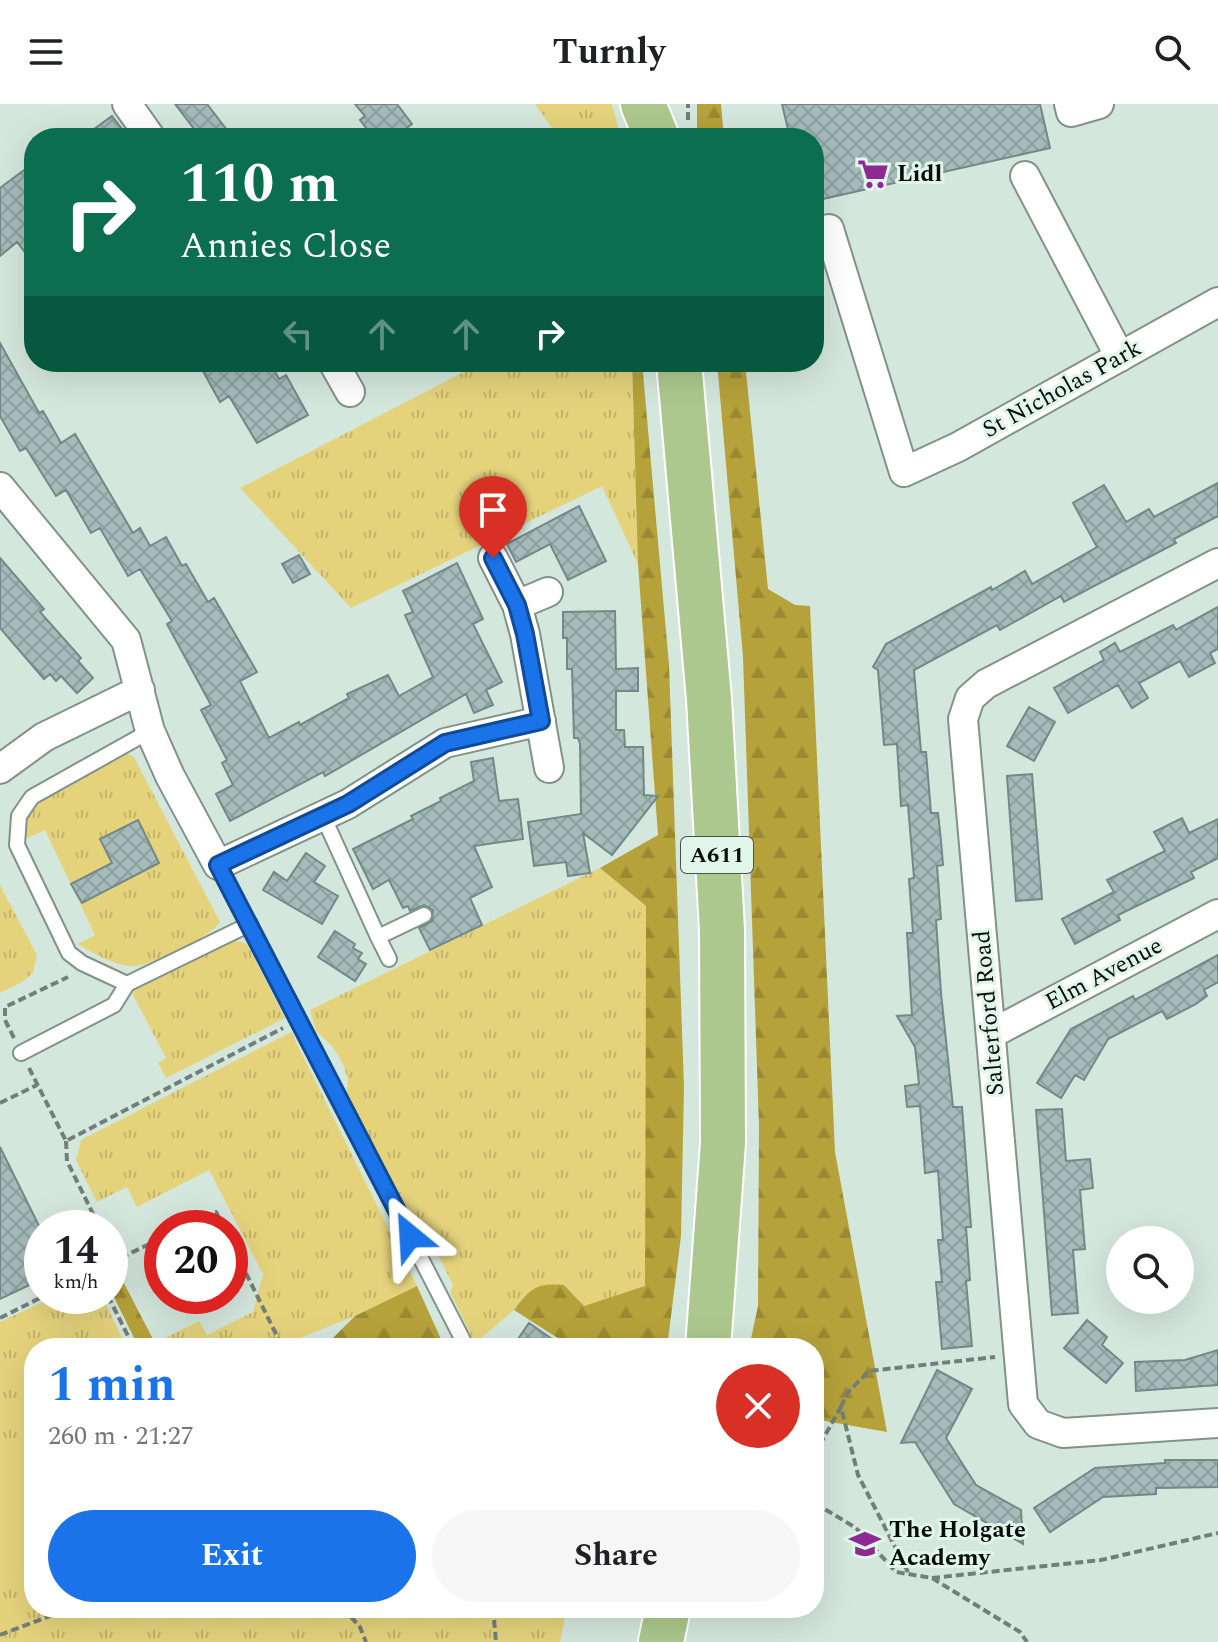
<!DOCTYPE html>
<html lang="en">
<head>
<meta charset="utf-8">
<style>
	:root { --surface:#fff; --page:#f6f6f6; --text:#202124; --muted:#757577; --accent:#1a73e8 }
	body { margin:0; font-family:Spectral,serif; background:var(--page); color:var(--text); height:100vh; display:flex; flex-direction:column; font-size:30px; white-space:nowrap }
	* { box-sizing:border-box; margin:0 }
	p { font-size:26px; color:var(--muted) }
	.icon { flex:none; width:44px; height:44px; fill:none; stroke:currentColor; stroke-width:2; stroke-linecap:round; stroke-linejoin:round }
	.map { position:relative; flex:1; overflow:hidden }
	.side { position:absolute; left:24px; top:1234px; width:800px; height:280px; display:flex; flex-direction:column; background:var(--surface); border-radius:32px; box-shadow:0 8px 32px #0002 }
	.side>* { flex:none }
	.guide { position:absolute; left:24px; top:24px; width:800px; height:244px; border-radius:32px; box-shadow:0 8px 32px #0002; background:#0b6e4f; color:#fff; overflow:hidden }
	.tools { position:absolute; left:1106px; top:1122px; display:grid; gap:16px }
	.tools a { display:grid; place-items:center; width:88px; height:88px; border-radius:50%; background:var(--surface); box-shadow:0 8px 32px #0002; font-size:40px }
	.speed { position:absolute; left:24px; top:1106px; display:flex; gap:16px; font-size:40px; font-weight:700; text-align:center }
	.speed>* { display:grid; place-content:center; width:104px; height:104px; border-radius:50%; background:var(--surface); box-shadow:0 8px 32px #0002; line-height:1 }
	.speed small { font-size:20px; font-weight:400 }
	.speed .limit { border:12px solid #d22; background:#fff; color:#111 }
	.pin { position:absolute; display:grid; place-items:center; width:68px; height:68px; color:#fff; margin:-82px -34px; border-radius:50% 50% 50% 0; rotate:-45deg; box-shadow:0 0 8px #0007 }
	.pin .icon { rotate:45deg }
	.me { position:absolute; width:88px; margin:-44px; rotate:333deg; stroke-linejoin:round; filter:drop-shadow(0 0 6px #0008) }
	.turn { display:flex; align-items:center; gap:28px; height:168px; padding:0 24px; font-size:36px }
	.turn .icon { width:104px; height:104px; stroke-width:2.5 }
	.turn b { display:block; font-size:56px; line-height:68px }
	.lanes { display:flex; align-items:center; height:76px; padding:0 24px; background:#0003; justify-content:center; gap:40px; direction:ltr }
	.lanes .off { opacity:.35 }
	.round { display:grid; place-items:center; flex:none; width:84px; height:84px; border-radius:42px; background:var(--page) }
	.overview { display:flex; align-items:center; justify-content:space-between; height:136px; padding:0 24px }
	h1 { font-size:48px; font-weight:700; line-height:60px; color:var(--accent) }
	.button { display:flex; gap:16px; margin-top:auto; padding:16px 24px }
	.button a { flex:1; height:92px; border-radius:48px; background:var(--accent); color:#fff; font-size:32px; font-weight:700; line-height:92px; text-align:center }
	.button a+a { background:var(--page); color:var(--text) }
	header { display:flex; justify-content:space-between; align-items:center; height:104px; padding:0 24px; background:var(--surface); font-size:36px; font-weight:700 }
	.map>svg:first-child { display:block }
</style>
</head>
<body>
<header><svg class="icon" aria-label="menu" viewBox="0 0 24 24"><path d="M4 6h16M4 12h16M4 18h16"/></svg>Turnly<svg class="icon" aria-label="search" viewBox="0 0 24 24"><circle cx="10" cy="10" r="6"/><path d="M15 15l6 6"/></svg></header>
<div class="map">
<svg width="1218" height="1538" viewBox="0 0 1218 1538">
	<defs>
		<pattern id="grass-tufts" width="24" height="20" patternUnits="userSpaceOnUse" patternTransform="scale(2)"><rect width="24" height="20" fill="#e5d37c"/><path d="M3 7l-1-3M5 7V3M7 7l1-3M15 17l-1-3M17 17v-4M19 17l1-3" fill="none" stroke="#c3b46a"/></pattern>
		<pattern id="forest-firs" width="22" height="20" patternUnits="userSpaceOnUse" patternTransform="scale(2)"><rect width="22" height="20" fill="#b6a23a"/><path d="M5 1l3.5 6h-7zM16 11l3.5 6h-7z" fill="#9b8a32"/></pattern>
		<pattern id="building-cross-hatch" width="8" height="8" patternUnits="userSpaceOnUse" patternTransform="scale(2)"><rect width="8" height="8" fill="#a5bbba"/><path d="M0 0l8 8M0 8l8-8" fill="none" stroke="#8da09f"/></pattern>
	</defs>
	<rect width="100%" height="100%" fill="#d4e7dd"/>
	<!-- grass -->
	<path fill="url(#grass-tufts)" d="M535 0H612L621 34H559Z
		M483 258H632L638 460 602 382 351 504 240 384Z
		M126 649 134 653 220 818C211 833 155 859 137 862 119 864 92 849 78 840L95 831 45 726 27 734 24 729 26 711 35 696Z
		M600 764 646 802 645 1183 584 1202 564 1181 525 1192 514 1206 475 1239 450 1188 453 1181 433 1141 424 1137 346 996 348 975 343 960 333 943 316 927 310 906Z
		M0 781 37 851 33 869 22 878 0 889Z
		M233 836 247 840 285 914 166 974 158 959 166 954 131 887Z
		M291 928 417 1182 355 1212 302 1233 306 1244H157L155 1239 199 1217 207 1231 253 1208 263 1170 209 1066 137 1103 127 1083 97 1098 76 1056 81 1036Z
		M56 1192H102L127 1244H34V1504H567L560 1538H0V1218Z"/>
	<!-- forest -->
	<path fill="url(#forest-firs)" d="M697 0H721L724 34H697Z
		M632 258H642L669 561 684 983 681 1132 667 1244H569L567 1240 514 1206C531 1184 536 1179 564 1181L584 1202 645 1182 646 802 600 764 658 731 638 460Z
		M717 258H745L768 485 795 501 810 502 835 1048 887 1328 814 1315V1244H749L758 1202 759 1022 743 553Z
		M115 1162 155 1239 157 1244H139L110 1185V1164Z
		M417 1182 445 1244 384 1241 373 1244H343L332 1235 355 1212Z"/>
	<!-- garden -->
	<path fill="#e5d37c" d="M34 1341V1464L4 1477 0 1467V1356Z"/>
	<!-- building -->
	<path fill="url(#building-cross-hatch)" stroke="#738888" stroke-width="2" d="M175 0H207L233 34H201Z
		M355 0H397L412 20 404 26 410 34H374L360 16 365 12Z
		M782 0H1040L1050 44 814 97V34H790Z
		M112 12 129 34H82Z
		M27 64 34 74V160L17 138 0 152V84Z
		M0 239 39 309 43 307 61 339 75 330 133 429 140 424 150 442 166 433 182 462 186 460 208 498 214 494 257 568 240 577 269 634 299 618 300 621 349 594 347 590 388 571 399 592 433 573 405 511 413 508 403 487 457 459 483 515 473 520 502 578 486 586 493 601 474 609 466 590 325 672 323 668 230 717 216 690 233 681 222 659 227 656 201 606 211 601 167 520 172 517 140 465 128 472 100 424 91 429 66 386 56 392 26 344 20 347 0 312Z
		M198 258H238L241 264 249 260 252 265 270 258 279 275 286 271 308 311 257 339 229 292 220 298Z
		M1218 379V412L1174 435 1176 439 1064 498 1061 492 1000 526 997 521 914 566 921 648H926L931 709H938L941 737 943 761 937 762 941 815 936 816 941 889 953 1003H962L971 1123H966L970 1176 966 1177 972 1242 942 1245 936 1178H942L938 1136H943L938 1067 925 1069 920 1002 907 1003 905 982 919 980 915 943 897 912 912 911 907 829H913L909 775 914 774 908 701 901 702 897 640 884 641 878 566 873 563 886 540 991 483 992 486 1025 467 1032 480 1097 443 1073 399 1104 381 1126 418 1149 405 1154 413Z
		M579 402 606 457 568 476 550 440 516 458 507 440Z
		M299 451 310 470 293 479 282 460Z
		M0 454 44 505 40 508 81 554 78 557 93 574 77 589 61 572 56 577 50 570 44 575 0 524Z
		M1218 503V545L1210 549 1215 559 1189 573 1180 557 1139 579 1148 594 1132 604 1118 581 1068 609 1054 584 1104 556 1100 548 1115 539 1120 548 1173 521 1176 526Z
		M615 507 616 565 638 564V587H616V626H624L625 643H643L644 691 658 692 612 751 583 729 590 769 568 772 566 758 534 762 528 718 581 710 580 640 578 634H574L572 565H567V534H563V508Z
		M1029 603 1055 618 1034 657 1007 642Z
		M493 654 499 697 518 695 523 735 474 742 492 783 470 794 482 821 430 846 419 824 432 817 433 806 424 801 410 807 408 802 403 804 389 776 373 785 353 745 413 715 411 712 441 697 440 694 474 677 471 658Z
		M1032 670 1042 795 1016 797 1007 672Z
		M1182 714 1189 729 1218 715V754L1191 768 1194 774 1118 811 1120 816 1075 840 1062 815 1114 788 1107 776 1165 747 1154 728Z
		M138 716 159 759 82 799 71 780 112 759 100 735Z
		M306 749 325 762 314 778 338 792 322 820 263 786 274 768 287 777Z
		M335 827 355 840 353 844 362 849 358 855 366 860 355 877 318 853Z
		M1218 851V878L1204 886 1207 892 1196 900 1167 915 1162 907 1108 935 1084 976 1075 971 1061 994 1037 979 1071 925 1133 892 1135 896Z
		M1062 1005 1066 1057 1090 1055 1093 1084 1080 1086 1085 1145 1073 1146 1078 1209 1052 1211 1036 1006Z
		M0 1043 42 1128V1175L0 1195Z
		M1087 1216 1107 1233 1102 1241 1123 1259 1106 1279 1064 1244Z
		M529 1219 565 1244H512Z
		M1218 1246V1281L1136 1287 1135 1258 1185 1256Z
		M937 1266 972 1285 946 1334 976 1381 1021 1406 1023 1440 954 1400 915 1338 901 1339Z
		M1165 1356H1218V1383L1156 1384V1390L1103 1393 1050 1428 1034 1404 1095 1364 1165 1359Z"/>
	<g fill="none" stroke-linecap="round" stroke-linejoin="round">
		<defs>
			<path id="service" d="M323 712 378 833 424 811
				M218 761 467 1244
				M378 833 389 855
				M127 880 82 859 69 849 17 741 19 712 32 693 150 627
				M21 949 114 901 127 880 250 820"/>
			<path id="minor" d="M127 0 151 34
				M1069 0 1071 8 1099 0
				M1025 72 1120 253
				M829 125 904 368 958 343 1218 198
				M333 258 350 288
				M0 383 126 536 150 627 170 672 218 761 348 700 445 639 541 617
				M493 454 517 501 525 530 549 664
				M1218 459 986 580 970 594 963 615 1023 1300 1038 1320 1063 1329 1218 1319
				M517 501 548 488
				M0 665 44 633 140 586
				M991 930 1218 810"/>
			<path id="primary" d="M643 0 657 34
				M679 258 709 595 722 826 723 1039 708 1244
				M661 1538 668 1504"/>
		</defs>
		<!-- service casing -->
		<use href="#service" stroke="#819289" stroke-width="18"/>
		<!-- minor casing -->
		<use href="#minor" stroke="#819289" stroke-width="32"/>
		<!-- primary casing -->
		<use href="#primary" stroke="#fff" stroke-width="48"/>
		<!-- path -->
		<path stroke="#727f78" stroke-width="4" stroke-dasharray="8 4" stroke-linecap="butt" d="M688 16V0
			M14 934 5 916V903L68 873
			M29 964 66 1037 283 924
			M0 999 37 981
			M66 1037 67 1057 100 1124
			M183 1124 216 1108 224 1124
			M230 1137 283 1244
			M110 1145 116 1157
			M110 1159 162 1134
			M108 1192 134 1244
			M0 1214 44 1192
			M841 1303 847 1289 869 1267 995 1253
			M814 1351 841 1303 858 1371 908 1468
			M814 1402 823 1404 856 1424 896 1468 932 1474 1020 1528 1027 1538
			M932 1474 1101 1456 1218 1429
			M343 1504 360 1523 366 1538
			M493 1504 496 1538
			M0 1531 71 1504"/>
		<!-- service -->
		<use href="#service" stroke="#fff" stroke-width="14"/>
		<!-- minor -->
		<use href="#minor" stroke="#fff" stroke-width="28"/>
		<!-- primary -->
		<use href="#primary" stroke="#adc88e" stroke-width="44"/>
	</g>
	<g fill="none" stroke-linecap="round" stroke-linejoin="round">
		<defs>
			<path id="route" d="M410 1132 218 761 348 700 445 639 541 617 525 530 517 501 493 454"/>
		</defs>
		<!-- route casing -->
		<use href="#route" stroke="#114b97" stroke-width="20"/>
		<!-- route -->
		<use href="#route" stroke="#1a73e8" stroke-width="14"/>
	</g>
	<!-- icons -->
	<defs>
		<symbol id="supermarket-bare" viewBox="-9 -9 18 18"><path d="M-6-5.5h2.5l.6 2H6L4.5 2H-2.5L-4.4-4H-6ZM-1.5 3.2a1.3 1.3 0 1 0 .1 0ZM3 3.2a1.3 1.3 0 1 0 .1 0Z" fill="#8d2a92" stroke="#e1f5ea" stroke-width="2.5" paint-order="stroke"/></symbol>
		<symbol id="school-bare" viewBox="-9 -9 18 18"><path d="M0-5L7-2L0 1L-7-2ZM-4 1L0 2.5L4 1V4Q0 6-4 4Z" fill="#8d2a92" stroke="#e1f5ea" stroke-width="2.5" paint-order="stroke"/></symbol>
	</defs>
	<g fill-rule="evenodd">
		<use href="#supermarket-bare" x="851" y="48" width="44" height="44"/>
		<use href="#school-bare" x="843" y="1418" width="44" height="44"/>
	</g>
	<g text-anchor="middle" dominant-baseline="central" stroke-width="6" stroke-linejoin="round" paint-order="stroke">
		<!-- shield labels -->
		<rect fill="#e1f5ea" stroke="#48534d" stroke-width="2" x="681" y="733" width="72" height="36" rx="6"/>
		<g font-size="22" font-weight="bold" fill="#070d0a">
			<text x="717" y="751">A611</text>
		</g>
		<!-- poi labels -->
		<g font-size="24" font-weight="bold" fill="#070d0a" stroke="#e1f5ea" text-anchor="start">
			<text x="897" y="70">Lidl</text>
			<text x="889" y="1426">The Holgate<tspan x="889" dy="28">Academy</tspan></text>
		</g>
		<!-- street labels -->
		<g font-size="24" fill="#070d0a" stroke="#e1f5ea">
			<text transform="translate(1062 285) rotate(-29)">St Nicholas Park</text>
			<text transform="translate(1104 870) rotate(-28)">Elm Avenue</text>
			<text transform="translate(989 909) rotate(-95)">Salterford Road</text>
		</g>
	</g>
</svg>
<div class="tools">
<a><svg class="icon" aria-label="search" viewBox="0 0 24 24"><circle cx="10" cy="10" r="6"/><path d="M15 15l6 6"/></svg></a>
</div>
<div class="speed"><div>14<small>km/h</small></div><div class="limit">20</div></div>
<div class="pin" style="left:493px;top:454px;background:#d93025"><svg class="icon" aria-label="arrive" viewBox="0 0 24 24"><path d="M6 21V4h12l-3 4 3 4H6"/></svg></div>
<svg class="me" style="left:410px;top:1132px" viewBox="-20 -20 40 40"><path d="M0-17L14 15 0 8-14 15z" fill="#1a73e8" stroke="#fff" stroke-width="4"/></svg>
<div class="guide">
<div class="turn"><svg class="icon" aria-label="right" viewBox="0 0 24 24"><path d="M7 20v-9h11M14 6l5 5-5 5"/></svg><div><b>110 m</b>Annies Close</div></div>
<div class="lanes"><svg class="icon off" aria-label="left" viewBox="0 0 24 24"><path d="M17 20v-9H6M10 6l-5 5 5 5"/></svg><svg class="icon off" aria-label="ahead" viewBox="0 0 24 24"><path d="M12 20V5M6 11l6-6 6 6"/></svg><svg class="icon off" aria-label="ahead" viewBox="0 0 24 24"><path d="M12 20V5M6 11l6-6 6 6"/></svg><svg class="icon" aria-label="right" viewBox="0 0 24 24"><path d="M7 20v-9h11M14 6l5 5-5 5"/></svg></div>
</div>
<section class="side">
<div class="overview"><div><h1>1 min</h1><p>260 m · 21:27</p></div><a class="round" style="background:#d93025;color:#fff"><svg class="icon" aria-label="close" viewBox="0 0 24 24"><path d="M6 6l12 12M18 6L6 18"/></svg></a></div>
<div class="button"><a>Exit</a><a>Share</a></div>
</section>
</div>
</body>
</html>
